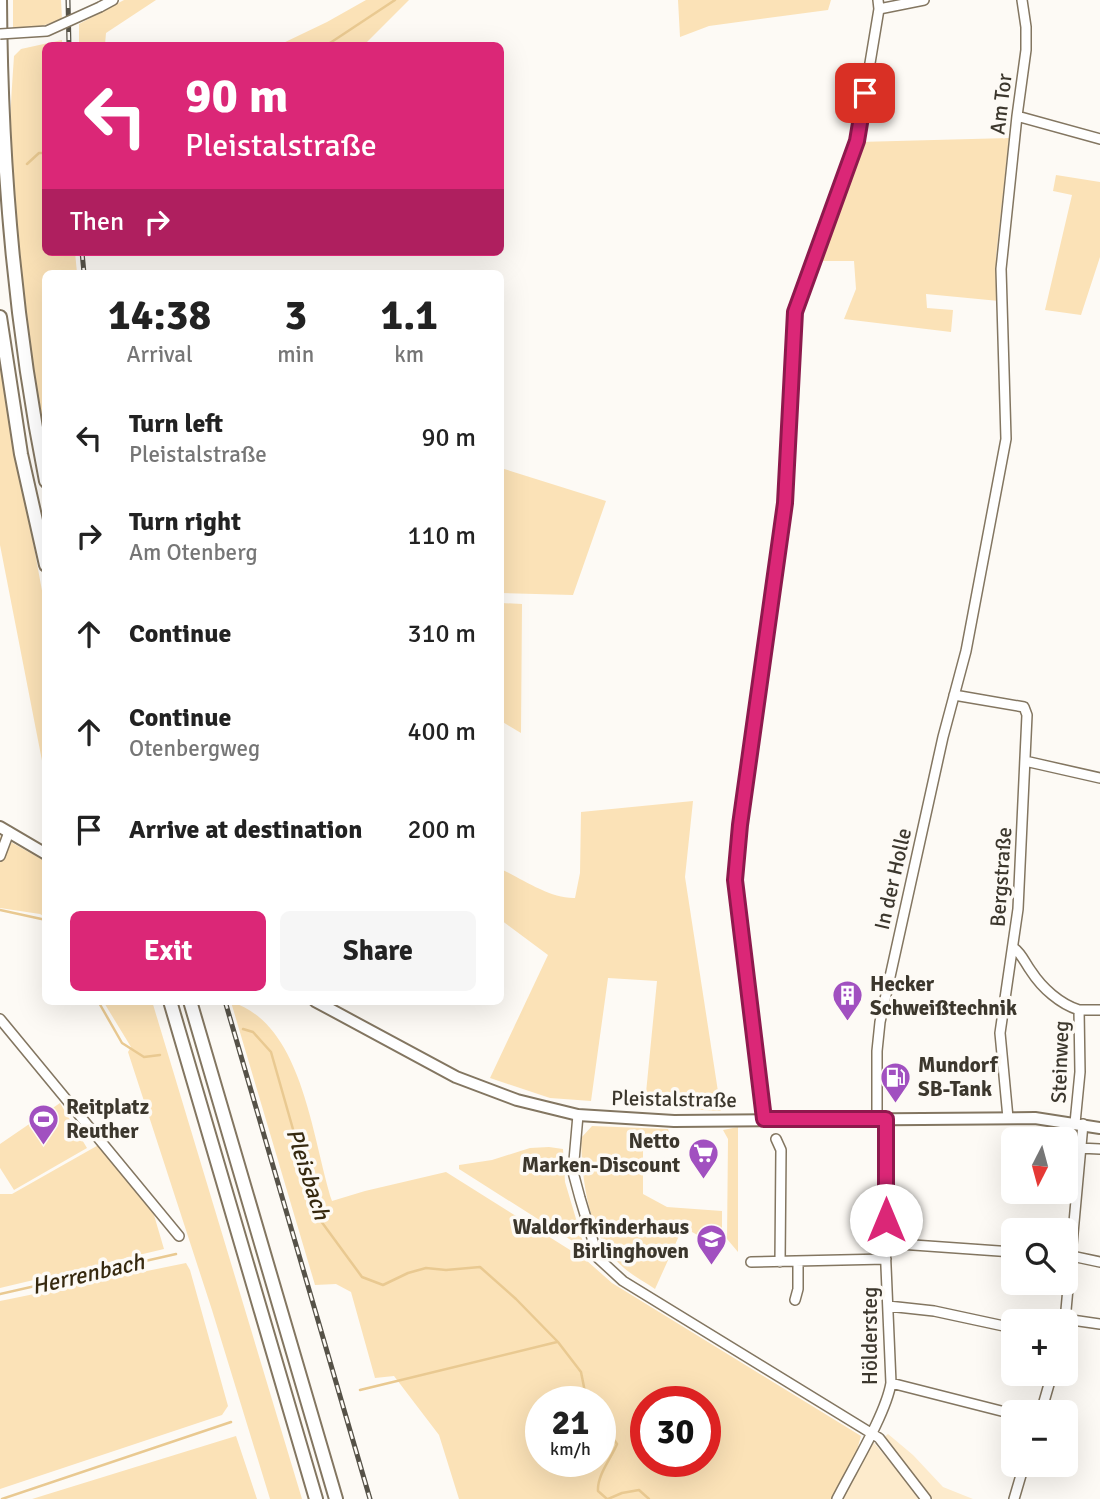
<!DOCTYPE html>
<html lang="en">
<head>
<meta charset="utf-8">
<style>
	:root { --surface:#fff; --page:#f6f6f6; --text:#222; --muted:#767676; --accent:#db2777 }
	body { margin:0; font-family:Signika,sans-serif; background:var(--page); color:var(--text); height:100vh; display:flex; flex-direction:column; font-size:26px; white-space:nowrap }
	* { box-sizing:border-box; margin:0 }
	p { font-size:23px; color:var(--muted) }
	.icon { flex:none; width:38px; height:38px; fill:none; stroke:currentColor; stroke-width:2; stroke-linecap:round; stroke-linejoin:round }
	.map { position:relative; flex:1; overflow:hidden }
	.side { position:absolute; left:42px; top:270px; width:462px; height:735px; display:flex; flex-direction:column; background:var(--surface); border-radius:10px; box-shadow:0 7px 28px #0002 }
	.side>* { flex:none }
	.banner { position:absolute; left:42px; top:42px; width:462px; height:214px; border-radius:10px; box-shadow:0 7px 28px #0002; background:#db2777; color:#fff; overflow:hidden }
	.needle { width:46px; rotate:186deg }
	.tools { position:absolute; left:1001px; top:1127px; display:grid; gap:14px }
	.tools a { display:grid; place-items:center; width:77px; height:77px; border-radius:10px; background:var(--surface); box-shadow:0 7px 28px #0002; font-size:35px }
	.speed { position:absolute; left:525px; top:1386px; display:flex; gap:14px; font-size:35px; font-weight:700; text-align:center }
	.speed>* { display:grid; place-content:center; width:91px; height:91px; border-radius:50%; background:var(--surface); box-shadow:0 7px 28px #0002; line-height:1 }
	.speed small { font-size:18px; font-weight:400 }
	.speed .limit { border:10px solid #d22; background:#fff; color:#111 }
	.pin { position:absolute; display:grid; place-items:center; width:60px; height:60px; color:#fff; margin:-30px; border-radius:14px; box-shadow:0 4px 10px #0006 }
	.me { position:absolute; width:77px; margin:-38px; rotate:0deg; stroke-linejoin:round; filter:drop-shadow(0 0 5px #0008) }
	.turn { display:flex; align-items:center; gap:24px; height:147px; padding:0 28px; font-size:32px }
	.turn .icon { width:91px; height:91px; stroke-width:2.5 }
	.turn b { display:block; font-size:49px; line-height:60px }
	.then { display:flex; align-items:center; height:66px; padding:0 28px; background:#0003; gap:14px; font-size:26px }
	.eta { display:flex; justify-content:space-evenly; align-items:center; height:119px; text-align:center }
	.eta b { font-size:42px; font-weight:800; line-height:49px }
	.cta { display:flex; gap:14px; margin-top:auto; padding:14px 28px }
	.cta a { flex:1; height:80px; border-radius:10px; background:var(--accent); color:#fff; font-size:28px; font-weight:800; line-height:80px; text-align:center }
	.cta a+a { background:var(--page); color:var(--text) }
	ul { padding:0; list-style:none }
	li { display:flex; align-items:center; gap:21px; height:98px; padding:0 28px }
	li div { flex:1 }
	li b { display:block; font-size:26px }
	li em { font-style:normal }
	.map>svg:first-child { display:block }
</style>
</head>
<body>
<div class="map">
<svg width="1100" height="1499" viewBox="0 0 1100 1499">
	<rect width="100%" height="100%" fill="#fdfaf5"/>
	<!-- built -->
	<path fill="#fdebcc" d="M888 1434 913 1455 943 1487 973 1499H931L883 1438Z
		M870 1440 875 1444 921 1499H841Z"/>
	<!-- green -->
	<path fill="#fbe2b7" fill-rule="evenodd" d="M13 0H61L62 19 39 27 13 29Z
		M124 0H156L106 33 105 45H79V24Z
		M366 0H409L364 45H279L327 22Z
		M678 0H831L828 10 709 26 680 37Z
		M62 40V45L46 46V252H75L77 273H46L45 460C30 358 16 255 11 152 9 120 12 88 14 56L21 49Z
		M1009 138 996 257 999 301 926 294 927 308 953 310 951 332 844 319 856 289 854 261H817L859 142Z
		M1056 175 1100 182V257L1081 315 1045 310 1072 195 1053 191Z
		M0 362 45 607V776L0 545Z
		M501 468 606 501 573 595 501 593Z
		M501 603 522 604 521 733 501 721Z
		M693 801 685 877 721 1111 648 1107 645 1103 657 981 608 978 591 1101 550 1098 490 1078 548 955 501 920V869C522 879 551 899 575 898L580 873 581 812Z
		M0 836 45 861V917L40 914 0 908Z
		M103 1001H152L302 1499H270L212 1310 128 1052 131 1047Z
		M231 1002C303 1023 312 1139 332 1201L365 1191 446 1172 586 1260 612 1283 861 1436 857 1450 833 1499H459L439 1435 394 1376 375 1378 351 1292 336 1284 315 1285ZM541 1402H600V1461H541ZM646 1402H705V1461H646Z
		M60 1103 87 1148 14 1190 0 1168V1144Z
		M592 1126 668 1129 670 1135 643 1137V1194L667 1207 722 1211V1236L719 1238 705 1231 701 1237 683 1227 655 1289C645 1282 633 1276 624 1268 588 1238 582 1181 581 1138Z
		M738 1127V1252L727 1239 728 1139 723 1130Z
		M102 1143 154 1215 164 1249 0 1288V1194H12Z
		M549 1147 563 1149 565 1182 585 1249 459 1169V1165L492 1160 530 1148Z
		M186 1263 190 1270 228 1406 222 1415 0 1489V1301Z
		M236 1436 257 1499H32Z"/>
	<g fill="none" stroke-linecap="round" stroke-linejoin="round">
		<!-- stream -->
		<path stroke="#e9c991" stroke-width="2.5" d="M323 46 330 43 395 0
			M27 164 39 153H46
			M0 910 46 920
			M98 1001 122 1043 144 1057 160 1055
			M243 1029 253 1032 271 1052 318 1217 362 1277 383 1285 408 1273 426 1268 446 1270 480 1267 516 1299 558 1342 581 1372 587 1402
			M0 1294 176 1254
			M360 1390 557 1342
			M600 1420 617 1444C611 1459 597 1475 598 1491L607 1499
			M2 1499 231 1422
			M608 1499 622 1493 639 1490 649 1499"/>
		<defs>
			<path id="minor" d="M100 7 113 0
				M879 9 924 0
				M1017 116 1100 139
				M954 695 1024 707 1027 715 1018 909 1000 1033 1008 1118
				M1025 761 1100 778
				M0 856 9 832
				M1014 948C1022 954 1025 963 1031 971 1042 988 1060 1004 1079 1010L1080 1072 1075 1123
				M1079 1010H1100
				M0 1019 179 1236
				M578 1115 573 1172 580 1198 598 1258 623 1281 879 1438 926 1499
				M877 1119V1051L880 1022 943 737 966 651 1006 439 1001 269 1017 116 1026 50V27L1022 0
				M764 1120 735 880 740 825 785 503 795 312 857 141 879 9 878 0
				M776 1139 781 1150 780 1262
				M1079 1148 1100 1149
				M885 1243 1013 1252
				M1067 1255 1100 1262
				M751 1262 886 1259
				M795 1300 798 1289V1261
				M888 1306 934 1311 1013 1328
				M1065 1319 1100 1324
				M1065 1321 1083 1124
				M891 1383 1013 1414
				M1041 1412 1052 1374
				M837 1499C852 1469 886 1414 891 1383L885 1243 886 1119
				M1014 1499 1024 1465"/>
			<path id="major" d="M0 827 46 854
				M315 1001 456 1077 517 1100 578 1115 674 1121 1035 1118 1100 1128"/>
			<path id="highway" d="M0 0C1 161 14 322 46 481
				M0 317 21 454 46 565
				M170 1001 316 1499
				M190 1001 336 1499"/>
		</defs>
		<!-- minor casing -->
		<use href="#minor" stroke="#837661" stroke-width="12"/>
		<!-- major casing -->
		<use href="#major" stroke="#837661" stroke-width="14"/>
		<!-- highway casing -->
		<use href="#highway" stroke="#837661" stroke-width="16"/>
		<!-- minor -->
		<use href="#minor" stroke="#fff" stroke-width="9"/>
		<!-- major -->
		<use href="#major" stroke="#fff" stroke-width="10"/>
		<!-- highway -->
		<use href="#highway" stroke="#fff" stroke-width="12"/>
		<defs>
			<path id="rail" d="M68 0 69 46
				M82 252 84 273
				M225 1001 370 1499"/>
		</defs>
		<!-- rail casing -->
		<use href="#rail" stroke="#565248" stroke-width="5"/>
		<!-- rail -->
		<use href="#rail" stroke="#fdfaf5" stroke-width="2.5" stroke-dasharray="8" stroke-linecap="butt"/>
		<defs>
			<path id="minor-bridge" d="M0 34 47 31 100 7"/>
		</defs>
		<!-- minor-bridge casing -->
		<use href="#minor-bridge" stroke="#837661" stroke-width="12" stroke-linecap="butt"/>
		<!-- minor-bridge -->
		<use href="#minor-bridge" stroke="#fff" stroke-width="9"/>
	</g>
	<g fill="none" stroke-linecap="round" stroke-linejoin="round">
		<defs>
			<path id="route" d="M865 93 857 141 795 312 785 503 740 825 735 880 764 1119H886V1220"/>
		</defs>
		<!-- route casing -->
		<use href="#route" stroke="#8e194d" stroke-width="18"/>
		<!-- route -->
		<use href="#route" stroke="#db2777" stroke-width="12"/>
	</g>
	<!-- icons -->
	<defs>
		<symbol id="building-pin" viewBox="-11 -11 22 30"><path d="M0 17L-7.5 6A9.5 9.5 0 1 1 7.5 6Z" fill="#a150c0" stroke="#fdfaf5"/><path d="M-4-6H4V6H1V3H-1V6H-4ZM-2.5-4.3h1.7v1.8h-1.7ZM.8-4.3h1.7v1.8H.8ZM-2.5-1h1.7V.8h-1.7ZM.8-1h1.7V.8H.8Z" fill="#fff"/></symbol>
		<symbol id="fuel-pin" viewBox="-11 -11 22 30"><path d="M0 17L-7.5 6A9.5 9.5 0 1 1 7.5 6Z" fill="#a150c0" stroke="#fdfaf5"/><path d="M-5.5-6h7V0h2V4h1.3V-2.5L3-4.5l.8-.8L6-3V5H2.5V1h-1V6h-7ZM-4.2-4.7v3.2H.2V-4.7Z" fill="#fff"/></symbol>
		<symbol id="stadium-pin" viewBox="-11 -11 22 30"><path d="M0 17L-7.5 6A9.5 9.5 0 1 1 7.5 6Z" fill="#a150c0" stroke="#fdfaf5"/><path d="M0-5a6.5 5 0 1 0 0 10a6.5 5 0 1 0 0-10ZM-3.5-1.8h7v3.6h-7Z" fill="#fff"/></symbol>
		<symbol id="supermarket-pin" viewBox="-11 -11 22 30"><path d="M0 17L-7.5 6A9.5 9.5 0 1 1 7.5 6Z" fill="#a150c0" stroke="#fdfaf5"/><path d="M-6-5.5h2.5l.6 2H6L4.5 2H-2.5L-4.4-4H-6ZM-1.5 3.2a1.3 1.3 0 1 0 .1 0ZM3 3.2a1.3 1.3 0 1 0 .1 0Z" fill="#fff"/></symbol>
		<symbol id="school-pin" viewBox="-11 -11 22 30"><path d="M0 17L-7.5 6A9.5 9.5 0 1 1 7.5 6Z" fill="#a150c0" stroke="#fdfaf5"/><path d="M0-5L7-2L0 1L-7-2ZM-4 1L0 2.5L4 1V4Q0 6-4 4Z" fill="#fff"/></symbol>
	</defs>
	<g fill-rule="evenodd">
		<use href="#building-pin" x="830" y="978" width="35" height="47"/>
		<use href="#fuel-pin" x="878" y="1060" width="35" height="47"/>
		<use href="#stadium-pin" x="26" y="1102" width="35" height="47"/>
		<use href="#supermarket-pin" x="686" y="1136" width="35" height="47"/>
		<use href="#school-pin" x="694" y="1222" width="35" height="47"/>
	</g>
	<g text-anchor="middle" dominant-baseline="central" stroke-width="7" stroke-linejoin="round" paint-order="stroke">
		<!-- street labels -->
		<g font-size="21" fill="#3c372d" stroke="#fdfaf5">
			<text transform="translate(1001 104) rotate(-83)">Am Tor</text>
			<text transform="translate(1001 877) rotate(-86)">Bergstraße</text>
			<text transform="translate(893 879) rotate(-77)">In der Holle</text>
			<text transform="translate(1060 1062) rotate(-88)">Steinweg</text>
			<text transform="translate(674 1099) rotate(1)">Pleistalstraße</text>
			<text transform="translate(870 1336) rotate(-90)">Höldersteg</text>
		</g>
		<!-- poi labels -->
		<g font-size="21" font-weight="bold" fill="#3c372d" stroke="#fdfaf5" text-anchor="start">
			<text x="870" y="984">Hecker<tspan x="870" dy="24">Schweißtechnik</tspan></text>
			<text x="918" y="1065">Mundorf<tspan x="918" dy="24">SB-Tank</tspan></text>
			<text x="66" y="1107">Reitplatz<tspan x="66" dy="24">Reuther</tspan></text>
			<text x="680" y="1141" text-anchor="end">Netto<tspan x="680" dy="24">Marken-Discount</tspan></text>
			<text x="689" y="1227" text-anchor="end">Waldorfkinderhaus<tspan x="689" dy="24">Birlinghoven</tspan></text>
		</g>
		<!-- water labels -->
		<g font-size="23" font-style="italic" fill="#36290f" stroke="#fdfaf5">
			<text transform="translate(308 1174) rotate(72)">Pleisbach</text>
			<text transform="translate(88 1274) rotate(-13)">Herrenbach</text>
		</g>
	</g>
</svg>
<div class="tools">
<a><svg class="needle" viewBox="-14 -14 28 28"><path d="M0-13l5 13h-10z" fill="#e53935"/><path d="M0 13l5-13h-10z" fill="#767676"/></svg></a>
<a><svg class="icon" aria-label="search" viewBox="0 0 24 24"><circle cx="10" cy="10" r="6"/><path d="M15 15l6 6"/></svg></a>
<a>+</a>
<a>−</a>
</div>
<div class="speed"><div>21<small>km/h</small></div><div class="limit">30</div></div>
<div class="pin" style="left:865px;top:93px;background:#d93025"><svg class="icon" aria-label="arrive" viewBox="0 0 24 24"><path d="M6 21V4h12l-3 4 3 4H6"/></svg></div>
<svg class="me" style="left:886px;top:1220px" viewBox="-20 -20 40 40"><circle r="19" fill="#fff"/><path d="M0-13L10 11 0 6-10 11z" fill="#db2777"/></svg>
<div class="banner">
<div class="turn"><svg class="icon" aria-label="left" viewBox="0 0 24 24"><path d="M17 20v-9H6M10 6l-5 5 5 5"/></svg><div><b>90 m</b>Pleistalstraße</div></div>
<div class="then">Then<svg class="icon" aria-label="right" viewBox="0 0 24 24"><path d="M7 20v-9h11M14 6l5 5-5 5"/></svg></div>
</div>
<section class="side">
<div class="eta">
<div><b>14:38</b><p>Arrival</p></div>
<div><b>3</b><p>min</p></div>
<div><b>1.1</b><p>km</p></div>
</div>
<ul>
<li><svg class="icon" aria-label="left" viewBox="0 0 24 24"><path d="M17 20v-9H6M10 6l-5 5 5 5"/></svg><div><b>Turn left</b><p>Pleistalstraße</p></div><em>90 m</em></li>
<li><svg class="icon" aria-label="right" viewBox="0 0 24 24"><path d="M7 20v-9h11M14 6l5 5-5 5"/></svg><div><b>Turn right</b><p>Am Otenberg</p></div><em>110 m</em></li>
<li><svg class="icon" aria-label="ahead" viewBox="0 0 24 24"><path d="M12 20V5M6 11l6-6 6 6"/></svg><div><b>Continue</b></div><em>310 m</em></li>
<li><svg class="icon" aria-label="ahead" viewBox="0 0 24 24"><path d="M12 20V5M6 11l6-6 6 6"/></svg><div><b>Continue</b><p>Otenbergweg</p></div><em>400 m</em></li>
<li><svg class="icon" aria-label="arrive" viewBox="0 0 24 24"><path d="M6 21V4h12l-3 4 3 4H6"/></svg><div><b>Arrive at destination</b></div><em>200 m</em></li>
</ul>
<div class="cta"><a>Exit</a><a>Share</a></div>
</section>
</div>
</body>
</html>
